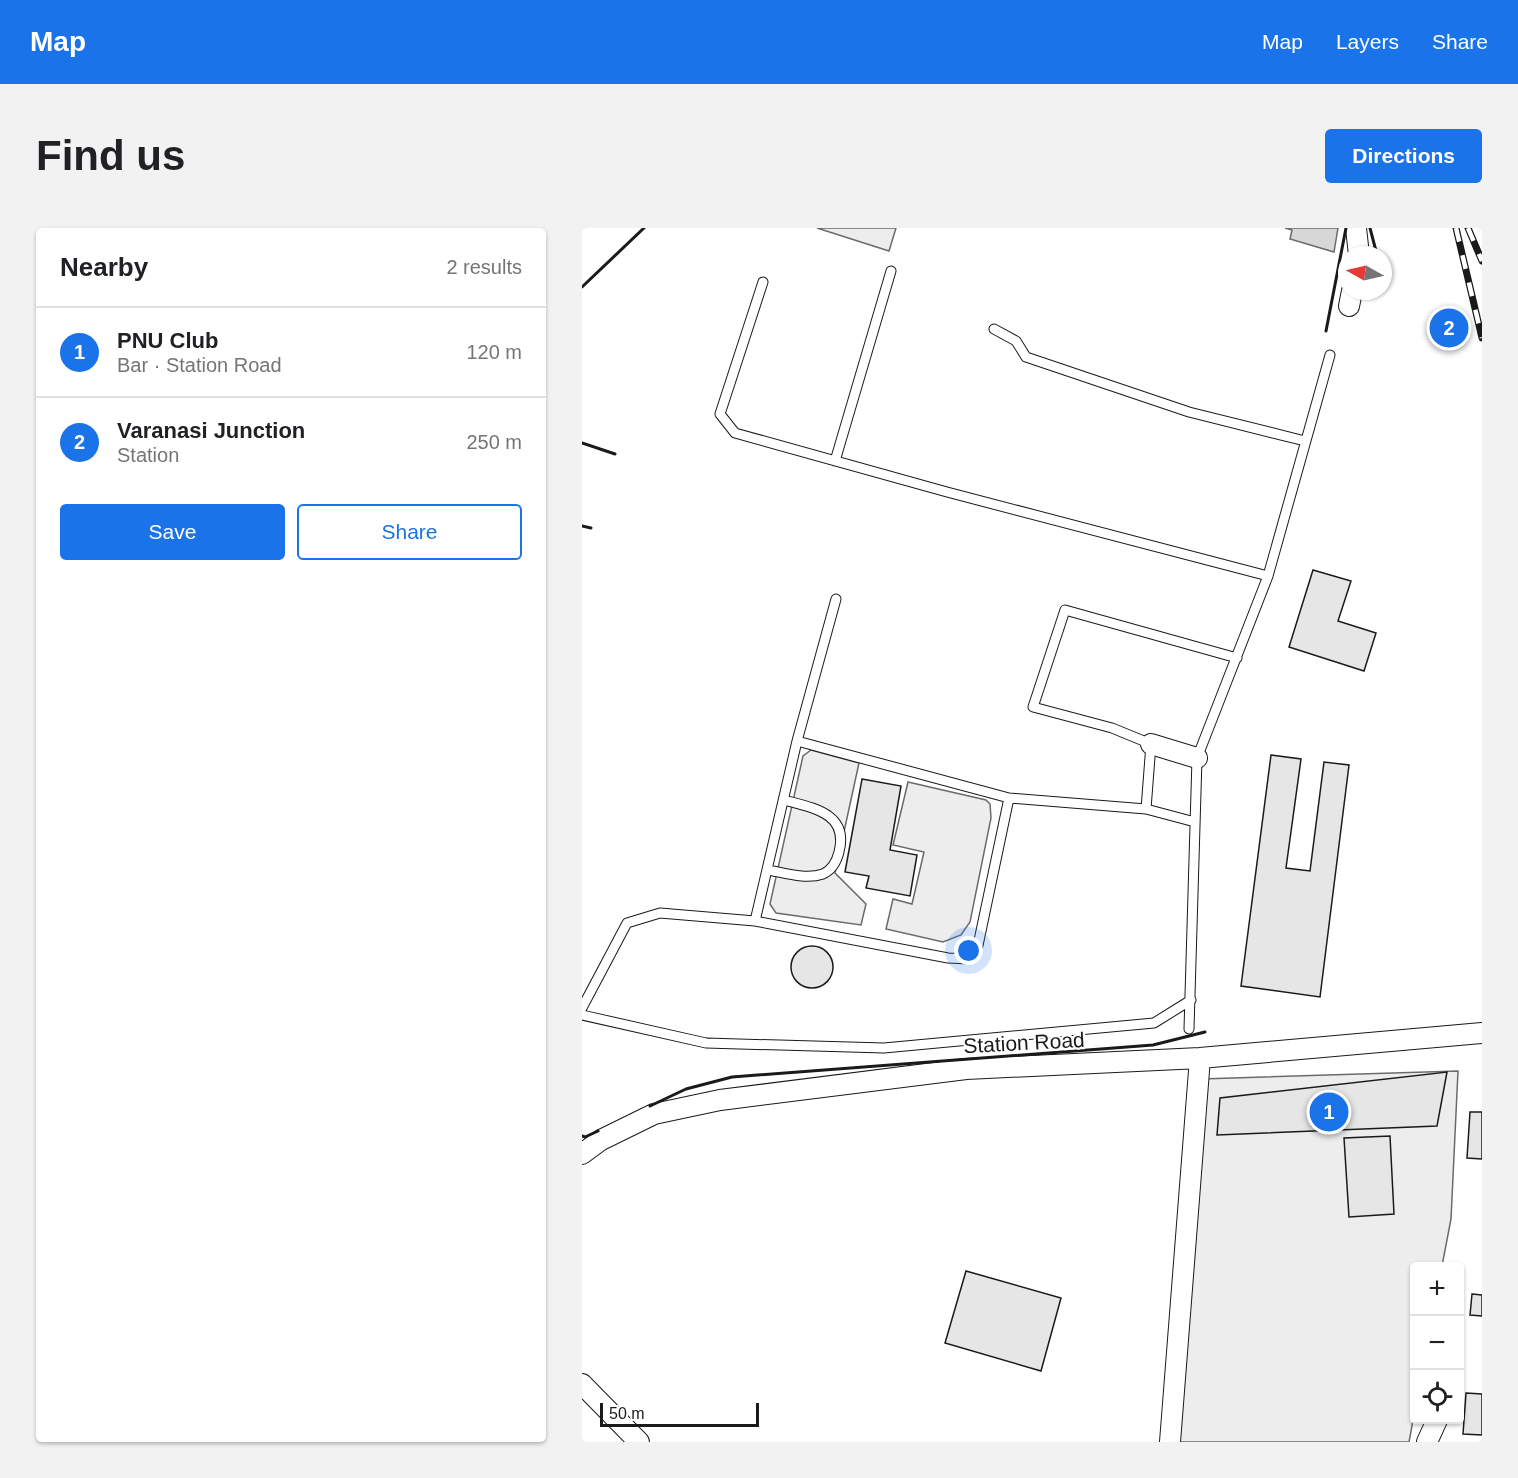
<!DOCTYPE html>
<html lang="en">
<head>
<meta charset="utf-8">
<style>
  body { margin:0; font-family:Helvetica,sans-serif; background:#f2f2f2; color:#202124 }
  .controls { position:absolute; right:18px; bottom:18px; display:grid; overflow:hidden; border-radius:6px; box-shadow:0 2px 4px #0004 }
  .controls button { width:54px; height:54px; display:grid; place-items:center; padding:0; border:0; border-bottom:2px solid #e0e0e0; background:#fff; color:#202124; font:30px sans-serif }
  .compass { position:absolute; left:756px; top:18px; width:54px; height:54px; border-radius:50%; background:#fff; box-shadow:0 2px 4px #0004; rotate:278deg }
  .scale { position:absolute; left:18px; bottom:15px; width:159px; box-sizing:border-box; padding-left:6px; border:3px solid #1a1a1a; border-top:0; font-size:16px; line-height:21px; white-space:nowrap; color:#1a1a1a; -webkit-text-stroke:4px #fff; paint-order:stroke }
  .you { position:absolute; left:387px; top:723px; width:21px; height:21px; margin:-15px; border:4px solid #fff; border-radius:50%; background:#1a73e8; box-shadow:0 0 0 9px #1a73e833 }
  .badge { display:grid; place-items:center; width:39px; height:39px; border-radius:50%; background:#1a73e8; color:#fff; font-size:20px; font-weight:700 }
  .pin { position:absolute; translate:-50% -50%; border:3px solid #fff; box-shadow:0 2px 6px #0006 }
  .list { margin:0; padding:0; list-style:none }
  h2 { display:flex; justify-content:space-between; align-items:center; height:78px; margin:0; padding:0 24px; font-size:26px }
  h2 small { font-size:20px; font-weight:400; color:#757577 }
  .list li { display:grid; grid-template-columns:39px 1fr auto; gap:18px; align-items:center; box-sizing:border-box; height:90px; padding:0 24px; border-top:2px solid #e0e0e0 }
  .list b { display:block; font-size:22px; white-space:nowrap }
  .list p { margin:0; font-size:20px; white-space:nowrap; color:#757577 }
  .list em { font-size:20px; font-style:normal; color:#757577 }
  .actions { display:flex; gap:12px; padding:18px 24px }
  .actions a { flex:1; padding:14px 0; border:2px solid #1a73e8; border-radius:6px; text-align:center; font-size:21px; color:#1a73e8 }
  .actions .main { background:#1a73e8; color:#fff }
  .icon { flex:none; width:33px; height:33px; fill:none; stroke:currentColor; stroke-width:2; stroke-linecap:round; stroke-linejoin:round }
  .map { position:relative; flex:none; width:900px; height:1214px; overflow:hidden; border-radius:6px }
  header { display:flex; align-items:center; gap:36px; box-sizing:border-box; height:84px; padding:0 30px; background:#1a73e8; color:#fff }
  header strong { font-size:28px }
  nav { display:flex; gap:33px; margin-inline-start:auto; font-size:21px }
  .intro { display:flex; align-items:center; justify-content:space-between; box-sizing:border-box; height:144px; padding:0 36px }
  h1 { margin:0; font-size:42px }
  .button { padding:15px 27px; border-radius:6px; background:#1a73e8; color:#fff; font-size:21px; font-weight:700 }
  main { display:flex; gap:36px; padding:0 36px }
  aside { flex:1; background:#fff; border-radius:6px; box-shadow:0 2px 4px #0004 }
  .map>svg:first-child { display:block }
</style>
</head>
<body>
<header>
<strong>Map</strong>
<nav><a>Map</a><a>Layers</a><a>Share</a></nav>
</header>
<div class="intro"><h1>Find us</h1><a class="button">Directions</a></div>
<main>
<aside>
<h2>Nearby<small>2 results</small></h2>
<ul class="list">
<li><span class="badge">1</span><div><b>PNU Club</b><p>Bar · Station Road</p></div><em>120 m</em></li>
<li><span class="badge">2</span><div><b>Varanasi Junction</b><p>Station</p></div><em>250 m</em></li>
</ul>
<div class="actions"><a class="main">Save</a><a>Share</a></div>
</aside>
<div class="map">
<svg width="900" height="1214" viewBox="0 0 900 1214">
  <rect width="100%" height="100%" fill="#fff"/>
  <path fill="#ededed" stroke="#6a6a6a" stroke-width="1.5" d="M235,0H314L307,23Z
    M229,522L277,535L253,645L284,676L279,697L194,685L188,676L221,528Z
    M326,554L404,572L408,576L409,590L388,694L379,707L361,714L304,701L311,671L330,676L342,624L311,617Z
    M876,843L869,991L860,1038H832V1187L827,1214H596L619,851Z"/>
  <path fill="#d7d7d7" stroke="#6a6a6a" stroke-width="1.5" d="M703,0H756L752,24L708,11L710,2Z"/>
  <path fill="#e6e6e6" stroke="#1a1a1a" stroke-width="1.5" d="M731,342L769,353L756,393L794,405L782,443L707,419Z
    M689,527L719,531L704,640L728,643L742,534L767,537L738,769L659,758Z
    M280,551L319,558L308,622L335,627L328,668L284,660L287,648L263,644Z
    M209 739a21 21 0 1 1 42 0a21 21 0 1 1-42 0Z
    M865,844L855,898L635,907L638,870Z
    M888,884H900V931L885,930Z
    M808,908L812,986L767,989L762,910Z
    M384,1043L479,1070L459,1143L363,1115Z
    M890,1066L900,1067V1088L888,1087Z
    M884,1165L900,1166V1207L881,1206Z"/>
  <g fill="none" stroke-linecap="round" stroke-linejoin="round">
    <g stroke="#1a1a1a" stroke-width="11">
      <path id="service" d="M181,54L138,186L153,205L365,264L686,348
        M412,101L434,113L444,129L607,184L723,213
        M253,233L309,43
        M215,513L427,570
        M564,581L569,516L530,500L451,479L483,382L655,430
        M186,642C203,645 224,652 241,646C250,642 255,632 257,624C267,585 231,580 202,572
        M173,693L215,513L254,371
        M0,780L45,695L78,685L173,693L366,730L387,731L395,722L427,570L564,581L613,594
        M0,787L124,815L302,820L572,795L609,772
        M607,801L615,530L686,348L748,127"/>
    </g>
    <g stroke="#1a1a1a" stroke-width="22">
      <path id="minor" d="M774,0L777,27
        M767,78L770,63
        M569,516L615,530
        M0,926L19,912L72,886L138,872L384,841L618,830L900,805
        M0,1156L57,1214
        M588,1214L618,830
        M845,1214L855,1192"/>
    </g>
    <use href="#service" stroke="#fff" stroke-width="9"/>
    <use href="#minor" stroke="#fff" stroke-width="20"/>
    <g stroke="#1a1a1a" stroke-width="7">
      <path id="rail" d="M874,0L900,110
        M886,0L900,33"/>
    </g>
    <use href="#rail" stroke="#fff" stroke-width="4.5" stroke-dasharray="14" stroke-linecap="butt"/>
    <path stroke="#1a1a1a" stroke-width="3" d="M788,0L794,23
      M0,59L62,0
      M744,103L764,0
      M0,215L33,226
      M0,298L9,300
      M68,878L104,861L150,849L571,817L623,804
      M0,908L3,909L16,903"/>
  </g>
  <g text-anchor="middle" stroke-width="4.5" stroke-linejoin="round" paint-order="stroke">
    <g font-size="21" fill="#1a1a1a" stroke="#fff">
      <text transform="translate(442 815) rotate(-3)" y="7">Station Road</text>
    </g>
  </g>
</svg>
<div class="controls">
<button>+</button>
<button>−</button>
<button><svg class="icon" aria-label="locate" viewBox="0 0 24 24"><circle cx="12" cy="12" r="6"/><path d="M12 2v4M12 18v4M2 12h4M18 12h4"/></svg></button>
</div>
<svg class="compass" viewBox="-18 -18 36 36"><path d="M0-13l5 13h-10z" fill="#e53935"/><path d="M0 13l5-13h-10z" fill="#757577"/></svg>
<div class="scale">50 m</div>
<div class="you"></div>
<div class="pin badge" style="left:747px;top:884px">1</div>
<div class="pin badge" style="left:867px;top:100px">2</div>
</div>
</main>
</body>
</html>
